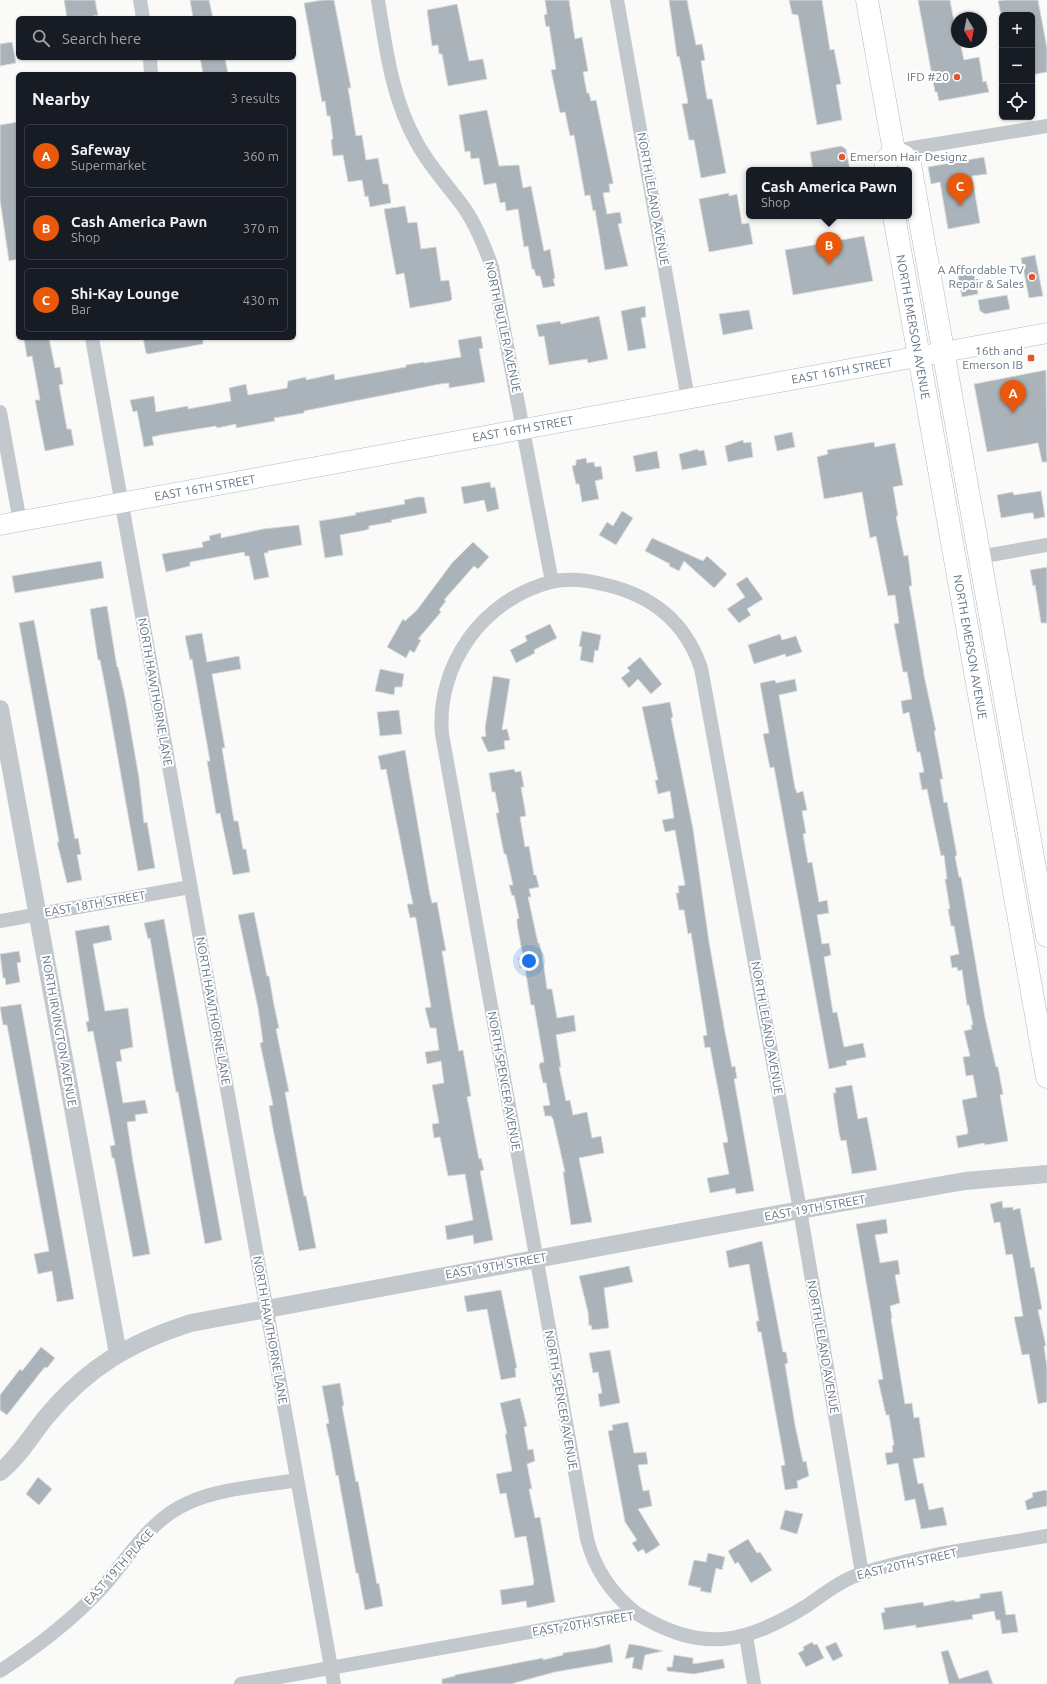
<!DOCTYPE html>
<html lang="en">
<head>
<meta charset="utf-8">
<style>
  body { margin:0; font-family:Ubuntu,sans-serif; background:#242831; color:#f1f3f6 }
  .controls { position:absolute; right:12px; top:12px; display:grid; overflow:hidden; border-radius:6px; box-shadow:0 1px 3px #0004 }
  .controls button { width:36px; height:36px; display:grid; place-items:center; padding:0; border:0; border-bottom:1px solid #363941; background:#171b24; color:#f1f3f6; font:20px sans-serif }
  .compass { position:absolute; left:951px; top:12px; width:36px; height:36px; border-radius:50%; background:#171b24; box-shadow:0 1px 3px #0004; rotate:170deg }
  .you { position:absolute; left:529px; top:961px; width:14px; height:14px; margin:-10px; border:3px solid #fff; border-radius:50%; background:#1a73e8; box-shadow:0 0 0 6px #1a73e833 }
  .badge { display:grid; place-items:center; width:26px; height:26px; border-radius:50%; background:#ea580c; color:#fff; font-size:13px; font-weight:700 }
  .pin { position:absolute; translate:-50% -33px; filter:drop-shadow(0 1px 2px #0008) }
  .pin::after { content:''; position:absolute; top:21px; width:14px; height:12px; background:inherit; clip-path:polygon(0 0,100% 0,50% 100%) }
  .popup { position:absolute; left:746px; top:167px; width:166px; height:52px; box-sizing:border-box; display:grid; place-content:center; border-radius:6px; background:#171b24; filter:drop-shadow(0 1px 3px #0005); font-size:13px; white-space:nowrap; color:#9ea1a6 }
  .popup b { font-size:15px; color:#f1f3f6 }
  .popup::after { content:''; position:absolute; left:50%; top:100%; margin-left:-8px; border:8px solid transparent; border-top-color:#171b24 }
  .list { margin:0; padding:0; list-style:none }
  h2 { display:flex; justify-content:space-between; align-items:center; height:52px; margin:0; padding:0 16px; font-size:17px }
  h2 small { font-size:13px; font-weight:400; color:#9ea1a6 }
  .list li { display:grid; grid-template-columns:26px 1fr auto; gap:12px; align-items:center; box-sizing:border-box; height:64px; margin:0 8px 8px; padding:0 8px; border:1px solid #363941; border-radius:6px }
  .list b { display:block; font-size:15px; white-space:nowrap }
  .list p { margin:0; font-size:13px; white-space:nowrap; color:#9ea1a6 }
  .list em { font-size:13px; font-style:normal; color:#9ea1a6 }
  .icon { flex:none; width:22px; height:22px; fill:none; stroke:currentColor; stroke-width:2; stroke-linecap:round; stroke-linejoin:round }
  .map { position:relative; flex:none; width:1047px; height:1684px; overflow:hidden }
  .search { position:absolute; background:#171b24; box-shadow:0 1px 3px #0004; left:16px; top:16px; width:280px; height:44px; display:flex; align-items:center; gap:10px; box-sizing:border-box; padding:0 14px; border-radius:6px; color:#9ea1a6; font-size:15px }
  .panel { position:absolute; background:#171b24; box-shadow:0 1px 3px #0004; left:16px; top:72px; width:280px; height:268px; border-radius:6px }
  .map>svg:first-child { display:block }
</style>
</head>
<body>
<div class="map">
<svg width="1047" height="1684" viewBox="0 0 1047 1684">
  <rect width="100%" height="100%" fill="#fafaf8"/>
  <path fill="#aab3b9" stroke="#dcdcda" d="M64,0H95L98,15L93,16V18H67Z
    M190,0H209L213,18H193Z
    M323,0H334L351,88H348L356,136L362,135L366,160L378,158L383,184H388L391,203L370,207L368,196L365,197L362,180L348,182L343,155L333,156L331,140L333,139L330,116H327L325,101L322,102L304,3Z
    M545,0H569L575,39L582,37L588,71L583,72L587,93H589L591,101L596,100L613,182V184H609L610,192L603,193L607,214L620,212L622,223L618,224L628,266L605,270L595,210L593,211L590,195L585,196L574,135L570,136L565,112L560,113L551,70L556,69L549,26L546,27L544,15L547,14Z
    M669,0H687L696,45L702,44L705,60L701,61L707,99H712L726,173L701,178L694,140H689L682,104L688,103L681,65L679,56L677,57Z
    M789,0H822L830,50L834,49L841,84L836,85L842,120L817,125L798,15L792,14Z
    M918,0H950L955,27H957V42H960L964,60L979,57L983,82L986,81L989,92L939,101L937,92H935Z
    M1004,0H1038L1047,48V72L1032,75V15H1001L998,1Z
    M457,4L469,61L483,59L487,79L448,86L442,54H439L438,45L432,46L427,10Z
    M12,42L16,63L0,66V44Z
    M200,58H225L228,74H203Z
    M487,110L499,166L519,165L523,188L531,186L544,251L550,249L555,278L553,279L555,286L543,288L540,276H536L534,269H532L528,246L524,247L518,209L506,211L505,202L500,203L496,183L484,185L479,158L471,159L470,151L465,152L459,115Z
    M18,122V259L9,261L0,200V125Z
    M841,146L846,149L850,170H813L810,152Z
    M984,157L987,174L972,176L980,223L948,229L940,182L931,184L928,167Z
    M729,193V196L737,194L742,224L749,223L753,244L709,252L699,199Z
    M405,206L408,223L417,222L421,249L436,247L441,281L449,280L452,299L450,301L410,308L404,273L396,275L384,209Z
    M864,236L873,281L793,295L785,250Z
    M1035,255L1043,296L1029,298L1021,258Z
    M974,273L978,294L962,297L958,276Z
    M1007,295L1010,309L985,314L980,311L978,300Z
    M645,306L646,317L641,318L646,348L628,351L621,311Z
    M749,310L753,329L723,335L719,314Z
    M599,316L608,359L588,363L587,359L549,365L544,336L539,337L536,325L560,321L561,324Z
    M481,336L483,348L479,349L485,382L449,388V383L440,384L304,411V413L274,418L275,421L247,426L236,428V424L217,428L216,426L160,435L152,437L154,445L144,447L137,411L133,412L130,400L154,396L156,412L188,406V409L231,401L229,388L246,384L248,395L287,388L288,381L306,377V380L334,374L335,380L406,367V365L424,362V363L461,357L458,340Z
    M30,338H49L55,368L60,367L63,384L59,385L67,429H71L74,445L45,451L35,400H40L32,356L27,357L24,339Z
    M143,338H203V344L148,354L146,353Z
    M1046,370L1047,462H1042L1038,443L987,452L974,384Z
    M792,432L795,447L777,451L774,436Z
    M743,440L744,443L751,442L753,457L728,462L725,446Z
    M874,442L875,447L895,443L903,485L893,487L898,516H896L904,556L908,555L912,586H909L915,620L924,675L936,731H934L943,779H940L944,803L947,802L957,856H955L959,877H961L985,1018L996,1067H998L1003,1094L1000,1095L1008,1141L985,1145L984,1143L958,1148L956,1136L967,1134L968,1132L962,1100L977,1097L973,1075L966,1076L963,1057L970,1056L964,1031L972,1029L971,1025H973L969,1005H967L962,970L958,971L957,967L952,968L950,956L959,954L954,926H951L948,909H950L945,879H947L944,855L941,856L927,789L922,790L919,773L924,772L920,752H917L909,712L903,714L901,701L912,699L907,672H903L894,624L899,623L895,595L888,596L876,536L870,538L862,492L824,499L817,457L828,454L827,450Z
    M698,449V451L704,450L707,465L682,470L679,454Z
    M657,451L660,468L636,472L633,456Z
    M586,458L587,463L594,462L595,467L601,466L603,479L595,481L599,499L582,502L579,484H576L572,466L576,465V460Z
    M490,482L491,488L495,487L499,509L487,512L484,500L464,504L461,487Z
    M1041,491L1045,517L1034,519L1033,513H1029L1001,518L997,495L1013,492L1014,495Z
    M418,497H424L427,513L391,520L392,522L369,526V529L366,530L340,535L343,555L325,558L319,521L356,515L355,513L405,504L404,500Z
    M622,511L633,518L616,545L599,535L607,522L613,526Z
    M299,525L302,545L268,551V553H264L269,577L254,580L249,556H245L244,552L190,562V566L166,572L162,554L203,547L202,542L210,540L209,536L221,533V538L263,529Z
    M652,538L703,561L707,556L727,574L714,588L684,561L679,571L669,566L670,564L645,551Z
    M473,542L489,557L478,569L474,566L444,600L446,601L439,610L441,612L418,639L421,640L414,653L410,650L406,658L387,647L403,619L405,621L417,610L452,563Z
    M101,561L104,578L15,593L12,576Z
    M1047,567V623H1041L1035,585L1033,586L1030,570Z
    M747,577L763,599L747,609L751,615L739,623L727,609L745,597L736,584Z
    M107,606L117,667H118L125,697L139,778L144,823L147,822L155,868L138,871L106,691L100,660H98L90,609Z
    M34,620L75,839L78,838L81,854L77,855L82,880L67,883L57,842H59L19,623Z
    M550,624L557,638L534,650L535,653L516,663L510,650L527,641L525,636Z
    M582,631L601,635L598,651L595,650L593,663L580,660L582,647L579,646Z
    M202,633L207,662L239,656L241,669L212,674L225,748H222L234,821H238L243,849H246L250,872L233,875L220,813L216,814L207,761H210L192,659L190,660L185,636Z
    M780,634L782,640L796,636L802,652L786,657L785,654L754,664L748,645Z
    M640,657L662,684L651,694L638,679L629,688L621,678L630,671L627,668Z
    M380,669L404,674L402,687H395L394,695L375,691Z
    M493,676L510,679L502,730L507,729L510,740L504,741L505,749L488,752L481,737L486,736L485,728Z
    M795,679L797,691L779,695L795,788L797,793L803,791L807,810L802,811L806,833L803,834L808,863L812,862L819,902L827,900L829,913L817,915L822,944L829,943L831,955L824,957L833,1013L837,1012L844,1047L863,1043L866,1057L846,1061L847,1065L829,1069L774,767L770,768L763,734L769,733L760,683L775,680L776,683Z
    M670,702L673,717L671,718L693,829L709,942L725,1032L732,1067L735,1066L737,1078L734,1079L754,1191L736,1194L735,1188L710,1193L707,1178L729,1174L723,1143L728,1142L710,1047L705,1048L703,1036L707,1035L691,933L688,934L684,910H679L676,893H679L678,886L685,885L675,830L665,832L662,820L674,818L670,791L658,794L655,780H658L642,707Z
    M399,710L402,734L380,736L377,712Z
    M405,750L430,895L432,903L437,902L442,930L446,951H442L454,1024L459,1051L463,1050L471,1096L467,1097L479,1159L481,1158L484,1170L480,1171L493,1240L474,1244L473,1235L447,1240L445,1226L473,1220L465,1174L448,1176L440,1137L434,1138L432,1124L439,1123L432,1085L444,1083L441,1061L427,1064L425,1052L439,1050L436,1028H430L425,1008L431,1007L416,919L415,917L410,918L407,904H413L410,890L386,769L381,770L378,756Z
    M514,769L515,772L521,771L524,787H521L526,816L520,817L525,847L529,846L534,875H536L539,887L529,889L531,897H528L538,943H539L542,953L547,989H552L557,1018L574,1015L576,1031L556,1035L561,1067H559L566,1101L570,1100L573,1115L587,1112L592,1138L601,1136L604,1153L579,1158L592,1222L571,1225L563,1172H565L553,1119L551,1116H545L543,1106L550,1105L546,1083H543L539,1065L540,1063L544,1062L534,1005H531L525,968H520L518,958L523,957L517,924V919L519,918L514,895L512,896L509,885H513L506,854H504L496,813H499L495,792H492L489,773Z
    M254,912L267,976H269L274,1005L279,1028L276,1029L289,1092H285L304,1196H306L316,1248L299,1251L274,1134L269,1106L273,1105L260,1043L263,1042L258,1008L238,915Z
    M164,919L222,1240L205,1244L178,1092H176L150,938L148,939L144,923Z
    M109,925L112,940L93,944L105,1011L128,1008L133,1047L120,1050L122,1061L116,1062L123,1103L145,1100L148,1113L135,1115L136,1121L127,1122L133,1162L150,1254L133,1257L114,1158H112L110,1146L115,1145L93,1031L88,1032L86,1022L89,1021L75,931Z
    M19,951L21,962L17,963L20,982L6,985L5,978H3L0,954Z
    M21,1004L74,1299L57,1302L52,1271L38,1274L34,1254L49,1251L7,1025H3L0,1007Z
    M852,1085L858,1119L867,1117L877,1170L852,1174L846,1140L841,1141L839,1133L833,1093H836L835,1088Z
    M1002,1201L1003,1208L1013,1207V1210L1020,1208L1031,1268L1034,1267L1042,1309L1038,1310L1046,1346H1044L1047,1367V1402L1038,1404L1029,1354L1022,1355L1014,1317L1023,1316L1013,1257L1012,1254L1006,1255L1000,1222L994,1223L990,1204Z
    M886,1219L888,1233L875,1235L880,1263L898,1260L900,1274L895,1275L900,1303L890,1306L892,1318L891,1319L905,1404L912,1403L914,1418L919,1417L925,1457L913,1459L918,1484L923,1483L929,1510L943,1507L947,1525L921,1529L915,1499L905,1501L898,1463L887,1465L885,1453L893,1452L892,1446L894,1445L889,1415H886L878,1380L883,1379L856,1224Z
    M762,1241L783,1352H786L788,1363L785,1364L795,1425L803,1462L806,1461L809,1476L797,1481L798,1488L785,1490L781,1466L785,1465L761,1332H758L756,1321H759L749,1264L729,1268L726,1251Z
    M629,1266L633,1282L604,1288L609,1328L592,1330L591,1325L589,1326L588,1312L579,1276Z
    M501,1290L517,1368H515L516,1377L501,1380L487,1309L467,1312L464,1296Z
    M41,1347L55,1358L47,1368L45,1367L40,1373L7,1415L0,1410V1395L20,1369L22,1371Z
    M610,1350L620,1403L600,1407L598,1394L602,1393L598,1372L593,1373L589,1353Z
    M340,1383L344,1406H342L350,1449L356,1482L358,1481L377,1584L379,1583L383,1606L365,1610L358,1573H356L338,1475L336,1476L330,1442L326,1424L329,1423L322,1386Z
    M520,1398L527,1426L524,1427L528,1450L533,1449L535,1461L527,1464L532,1489H529L535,1518L540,1517L555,1602L527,1608L526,1601L502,1605L500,1590L533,1585L534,1582L526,1536L515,1538L506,1493L500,1494L496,1474L512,1471L505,1434H507L500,1403Z
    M628,1422L634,1453L646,1452L648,1464L638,1465L643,1491L649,1490L652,1506L638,1509L660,1545L646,1554L643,1549L638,1552L632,1543L637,1540L625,1522L608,1431L613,1430L612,1425Z
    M38,1477L52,1489L39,1505L26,1494Z
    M1045,1490L1047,1491V1506L1027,1510L1025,1501L1033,1497L1032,1493Z
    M785,1510L803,1514L797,1534L780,1529Z
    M748,1539L757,1553L760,1552L772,1570L751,1583L738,1562L735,1564L728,1551Z
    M708,1553L725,1557L722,1570L716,1568L711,1593L700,1591L701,1588L688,1585L694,1560L706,1562Z
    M1002,1591L1006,1615L1015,1614L1018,1632L1002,1634L1000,1620H996L994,1611L972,1615L973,1619L916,1628V1625L884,1630L881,1613L885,1612L884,1608L923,1602L924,1606L955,1600V1602L980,1598V1594Z
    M812,1642L814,1645L817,1644L824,1658L806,1667L798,1653L804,1650L803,1647Z
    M836,1642L843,1656L833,1661L825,1647Z
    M610,1644L613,1662L555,1672L511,1684H442V1679L455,1676V1675L543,1658V1660L563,1655V1653L595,1648Z
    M629,1644L642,1646L663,1651L645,1655L642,1670L632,1668L634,1657L625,1659Z
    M948,1650L959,1679L988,1670L993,1684H949L941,1652Z
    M674,1655L693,1658V1664L723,1659L725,1668L694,1674L667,1671V1667H672Z"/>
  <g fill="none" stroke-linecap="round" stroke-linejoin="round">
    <g stroke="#b3babf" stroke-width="21">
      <path id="secondary" d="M0,525L1047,333"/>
    </g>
    <g stroke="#b5babe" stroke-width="23">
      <path id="primary" d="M867,0L894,151
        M894,151L904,156L910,164L1047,936
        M885,170L887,159L894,151
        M894,216L1047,1077"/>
    </g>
    <path stroke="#c3c8cc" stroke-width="14" d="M140,0L143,18
      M378,0C386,49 392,99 417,143C430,167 449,187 465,209C477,227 485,247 492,267L552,582
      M617,0L688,399
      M150,58L151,74
      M894,151L1047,126
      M92,338L334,1684
      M0,412L20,522
      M979,557L1047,545
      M0,921L190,887
      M636,1613C612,1594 595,1570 587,1539L442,734C436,664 484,599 551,582C568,578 586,580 602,584C650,594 685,621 701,668L800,1210L862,1573
      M746,1636L754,1684
      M0,1671C37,1647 71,1621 101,1589C128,1559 149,1520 188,1503C220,1488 263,1486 297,1480
      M241,1684L636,1613C701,1654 746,1644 808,1605C825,1593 843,1579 863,1573C922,1554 986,1547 1047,1536"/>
    <path stroke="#c3c8cc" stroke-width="18" d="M0,709L118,1354
      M0,1472C19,1457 32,1434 47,1416C88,1367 131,1342 191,1323L800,1210L965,1181L1047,1174"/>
    <use href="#secondary" stroke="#fff" stroke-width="20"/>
    <use href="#primary" stroke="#fff" stroke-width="22"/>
  </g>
  <g fill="#e4572e" stroke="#fff" stroke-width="1.5">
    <circle cx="957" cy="77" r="4"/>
    <circle cx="842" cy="157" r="4"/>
    <circle cx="1032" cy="277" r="4"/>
    <rect x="1027" y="354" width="8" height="8" rx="2"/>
  </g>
  <g text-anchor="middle" stroke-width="4" stroke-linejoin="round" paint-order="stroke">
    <g font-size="12" fill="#657683" stroke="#fff" text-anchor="end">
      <text x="949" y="81">IFD #20</text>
      <text x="850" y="161" text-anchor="start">Emerson Hair Designz</text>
      <text x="1024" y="274">A Affordable TV<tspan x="1024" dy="14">Repair &amp; Sales</tspan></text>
      <text x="1023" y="355">16th and<tspan x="1023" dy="14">Emerson IB</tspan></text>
    </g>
    <g font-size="12" fill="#657683" stroke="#fff">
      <text transform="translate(653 199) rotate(80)" y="4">NORTH LELAND AVENUE</text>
      <text transform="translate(503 327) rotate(78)" y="4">NORTH BUTLER AVENUE</text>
      <text transform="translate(913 327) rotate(80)" y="4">NORTH EMERSON AVENUE</text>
      <text transform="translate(842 371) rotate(-10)" y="4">EAST 16TH STREET</text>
      <text transform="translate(523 429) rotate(-10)" y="4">EAST 16TH STREET</text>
      <text transform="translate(205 488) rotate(-10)" y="4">EAST 16TH STREET</text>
      <text transform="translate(970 647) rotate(80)" y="4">NORTH EMERSON AVENUE</text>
      <text transform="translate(155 692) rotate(80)" y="4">NORTH HAWTHORNE LANE</text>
      <text transform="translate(95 904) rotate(-10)" y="4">EAST 18TH STREET</text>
      <text transform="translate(213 1011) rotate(80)" y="4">NORTH HAWTHORNE LANE</text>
      <text transform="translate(767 1028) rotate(80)" y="4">NORTH LELAND AVENUE</text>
      <text transform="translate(59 1031) rotate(80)" y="4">NORTH IRVINGTON AVENUE</text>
      <text transform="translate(504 1081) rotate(80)" y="4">NORTH SPENCER AVENUE</text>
      <text transform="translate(815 1208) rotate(-10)" y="4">EAST 19TH STREET</text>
      <text transform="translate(496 1266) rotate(-10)" y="4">EAST 19TH STREET</text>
      <text transform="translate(270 1330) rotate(80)" y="4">NORTH HAWTHORNE LANE</text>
      <text transform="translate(823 1347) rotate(80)" y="4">NORTH LELAND AVENUE</text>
      <text transform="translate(561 1400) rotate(80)" y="4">NORTH SPENCER AVENUE</text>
      <text transform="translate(907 1564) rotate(-13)" y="4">EAST 20TH STREET</text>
      <text transform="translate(119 1567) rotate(-48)" y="4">EAST 19TH PLACE</text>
      <text transform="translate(583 1624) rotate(-9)" y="4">EAST 20TH STREET</text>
    </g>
  </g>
</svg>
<div class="controls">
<button>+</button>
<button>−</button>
<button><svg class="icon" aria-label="locate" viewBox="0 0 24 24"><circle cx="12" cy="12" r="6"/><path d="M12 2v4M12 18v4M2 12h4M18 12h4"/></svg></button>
</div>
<svg class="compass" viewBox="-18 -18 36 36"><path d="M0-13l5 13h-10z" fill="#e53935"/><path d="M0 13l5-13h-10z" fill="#9ea1a6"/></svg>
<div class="you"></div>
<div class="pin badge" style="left:1013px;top:413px">A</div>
<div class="pin badge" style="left:829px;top:265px">B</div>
<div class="popup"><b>Cash America Pawn</b>Shop</div>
<div class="pin badge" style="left:960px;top:206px">C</div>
<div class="search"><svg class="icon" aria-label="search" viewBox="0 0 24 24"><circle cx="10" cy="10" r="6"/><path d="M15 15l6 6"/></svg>Search here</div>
<section class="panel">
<h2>Nearby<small>3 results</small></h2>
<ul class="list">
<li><span class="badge">A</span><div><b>Safeway</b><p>Supermarket</p></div><em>360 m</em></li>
<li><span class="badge">B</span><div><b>Cash America Pawn</b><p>Shop</p></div><em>370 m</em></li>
<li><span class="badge">C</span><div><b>Shi-Kay Lounge</b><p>Bar</p></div><em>430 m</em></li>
</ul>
</section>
</div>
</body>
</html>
